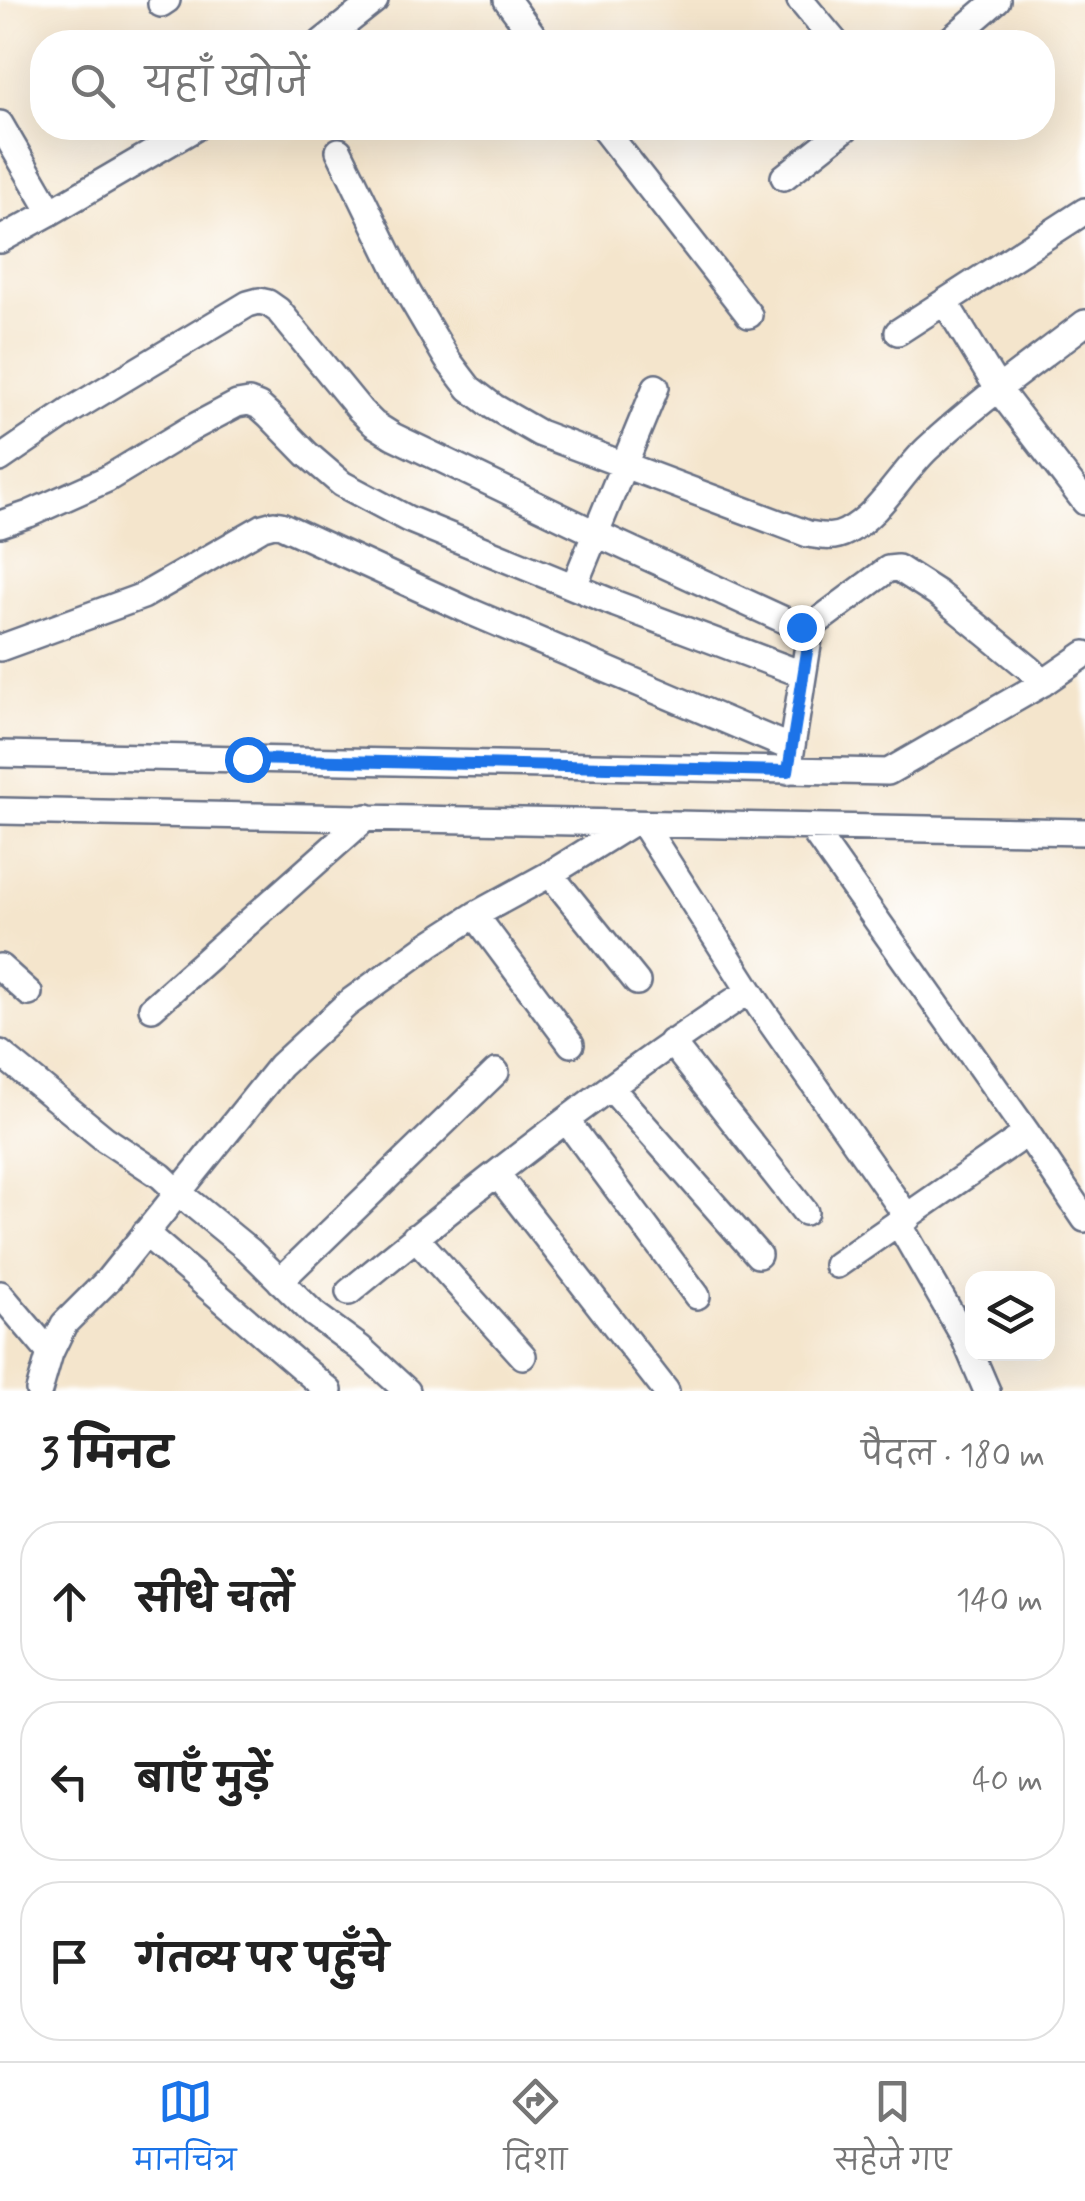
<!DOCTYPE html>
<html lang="hi">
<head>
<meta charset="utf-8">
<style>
  body { margin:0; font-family:Mynerve,"Playpen Sans Deva",sans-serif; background:#f6f6f6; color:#222 }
  .controls { position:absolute; right:30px; bottom:30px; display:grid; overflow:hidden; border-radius:20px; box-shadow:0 10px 40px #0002 }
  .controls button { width:90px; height:90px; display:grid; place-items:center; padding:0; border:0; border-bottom:2px solid #e0e0e0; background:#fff; color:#222; font:50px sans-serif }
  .stop { position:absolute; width:30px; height:30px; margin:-22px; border:8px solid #1a73e8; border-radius:50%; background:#fff }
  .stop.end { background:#1a73e8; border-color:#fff; box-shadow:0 2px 10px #0008 }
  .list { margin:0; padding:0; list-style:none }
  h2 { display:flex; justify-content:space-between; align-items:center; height:130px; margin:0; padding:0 40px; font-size:42px }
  h2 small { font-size:32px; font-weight:400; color:#767676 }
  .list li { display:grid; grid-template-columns:65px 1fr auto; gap:30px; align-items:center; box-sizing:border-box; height:160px; margin:0 20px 20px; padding:0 20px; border:2px solid #e0e0e0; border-radius:40px }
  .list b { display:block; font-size:38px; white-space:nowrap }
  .list em { font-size:32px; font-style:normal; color:#767676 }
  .icon { flex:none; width:55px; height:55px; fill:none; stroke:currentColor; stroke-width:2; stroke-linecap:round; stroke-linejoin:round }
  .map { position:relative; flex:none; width:1085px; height:1391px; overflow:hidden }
  .search { position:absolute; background:#fff; box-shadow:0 10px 40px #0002; left:30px; right:30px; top:30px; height:110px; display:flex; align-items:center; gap:25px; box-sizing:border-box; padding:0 35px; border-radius:40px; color:#767676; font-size:38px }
  .sheet { height:670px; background:#fff }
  nav { display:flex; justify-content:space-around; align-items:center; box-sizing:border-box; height:140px; border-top:2px solid #e0e0e0; background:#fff; font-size:28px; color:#767676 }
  nav a { display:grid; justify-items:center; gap:5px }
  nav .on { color:#1a73e8 }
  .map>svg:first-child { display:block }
</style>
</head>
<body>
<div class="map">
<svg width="1085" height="1391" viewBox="0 0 1085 1391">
  <rect width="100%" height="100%" fill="#fff"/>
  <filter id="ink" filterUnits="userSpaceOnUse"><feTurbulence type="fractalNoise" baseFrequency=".01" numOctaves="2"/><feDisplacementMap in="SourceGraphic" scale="20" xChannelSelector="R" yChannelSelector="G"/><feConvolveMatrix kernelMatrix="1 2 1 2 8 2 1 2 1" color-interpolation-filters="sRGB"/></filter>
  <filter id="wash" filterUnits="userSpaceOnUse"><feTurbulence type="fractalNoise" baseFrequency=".0048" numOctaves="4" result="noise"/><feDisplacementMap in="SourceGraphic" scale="40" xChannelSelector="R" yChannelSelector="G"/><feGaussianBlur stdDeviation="2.25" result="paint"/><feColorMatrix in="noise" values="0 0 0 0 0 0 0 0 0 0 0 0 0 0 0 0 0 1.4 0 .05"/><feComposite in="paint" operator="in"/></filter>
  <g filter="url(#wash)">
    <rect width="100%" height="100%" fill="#f4e5cc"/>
  </g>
  <g filter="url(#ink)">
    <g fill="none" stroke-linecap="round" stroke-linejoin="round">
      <g stroke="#676f84" stroke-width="30">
        <path id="street" d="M507,0L538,42
          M800,0L835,42
          M161,4L167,0
          M322,42L375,0
          M948,42L997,0
          M0,124L51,212
          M603,128L749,315
          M339,151L407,291L447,359L469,388L494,407L539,433L808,534C821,536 833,539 846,532C880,514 900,475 927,449C976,403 1032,364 1085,323
          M784,177L846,128
          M0,240L51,212L195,128
          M945,302L998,389L1085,502
          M898,332L1085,211
          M0,459L70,411L248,304L259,301L268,303L278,310L360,410L374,424L393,436L595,533L806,630L809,639L788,771
          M0,524L29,514L107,479L188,430L237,404L249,402L259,406L269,415L307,454L342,484L408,519L616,604L802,674
          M574,586L656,387
          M806,630L888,569L898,568L937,593L1030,669L1043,683
          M0,648L143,596L263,527L274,524L281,525L469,611L791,748
          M0,754L888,772L1043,683L1085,654
          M0,811L1085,832
          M643,824L760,1007L908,1218
          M811,827L1027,1133L1085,1219
          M550,874L637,982
          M475,915L571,1044
          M0,967L29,993
          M152,1008L367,817
          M671,1042L805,1212
          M0,1053L105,1139L161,1176L179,1193L250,1251L314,1314L360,1348L407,1391
          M611,1088L758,1255
          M566,1120L697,1296
          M497,1174L666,1391
          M899,1224L963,1335L987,1391
          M145,1233L329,1391
          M415,1237L523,1356
          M837,1265L1027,1133
          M280,1281L496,1072
          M349,1292C478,1186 610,1082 749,991
          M0,1294L50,1353
          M39,1391L50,1353L64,1324L108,1280L280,1066L347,1004L430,944L475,915L550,874L632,823"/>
      </g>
      <use href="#street" stroke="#fff" stroke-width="25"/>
    </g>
  </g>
  <g fill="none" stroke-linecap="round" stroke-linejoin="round" filter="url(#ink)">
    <path stroke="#1a73e8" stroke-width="12" d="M247,759L788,771L809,639L806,630L801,627"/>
  </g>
</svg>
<div class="controls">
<button><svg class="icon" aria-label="layers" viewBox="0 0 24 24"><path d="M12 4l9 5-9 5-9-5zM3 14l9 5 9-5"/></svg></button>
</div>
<div class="stop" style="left:247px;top:759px"></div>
<div class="stop end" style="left:801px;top:627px"></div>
<div class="search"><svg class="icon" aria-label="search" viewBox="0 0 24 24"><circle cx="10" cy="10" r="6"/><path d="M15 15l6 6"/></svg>यहाँ खोजें</div>
</div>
<section class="sheet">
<h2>3 मिनट<small>पैदल · 180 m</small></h2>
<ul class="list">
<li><svg class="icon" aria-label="ahead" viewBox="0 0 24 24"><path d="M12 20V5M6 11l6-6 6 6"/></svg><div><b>सीधे चलें</b></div><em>140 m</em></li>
<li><svg class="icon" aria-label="left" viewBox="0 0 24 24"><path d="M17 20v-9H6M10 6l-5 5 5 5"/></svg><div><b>बाएँ मुड़ें</b></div><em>40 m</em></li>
<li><svg class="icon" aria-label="arrive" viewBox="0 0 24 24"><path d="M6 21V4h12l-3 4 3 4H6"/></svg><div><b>गंतव्य पर पहुँचे</b></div></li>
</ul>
</section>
<nav>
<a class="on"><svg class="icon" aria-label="map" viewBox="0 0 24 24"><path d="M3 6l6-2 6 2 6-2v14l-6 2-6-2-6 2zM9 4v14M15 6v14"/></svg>मानचित्र</a>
<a><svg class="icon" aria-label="directions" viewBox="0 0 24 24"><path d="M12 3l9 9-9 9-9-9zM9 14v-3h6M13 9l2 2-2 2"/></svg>दिशा</a>
<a><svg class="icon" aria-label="saved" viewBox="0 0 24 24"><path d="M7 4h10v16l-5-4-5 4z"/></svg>सहेजे गए</a>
</nav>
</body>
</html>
